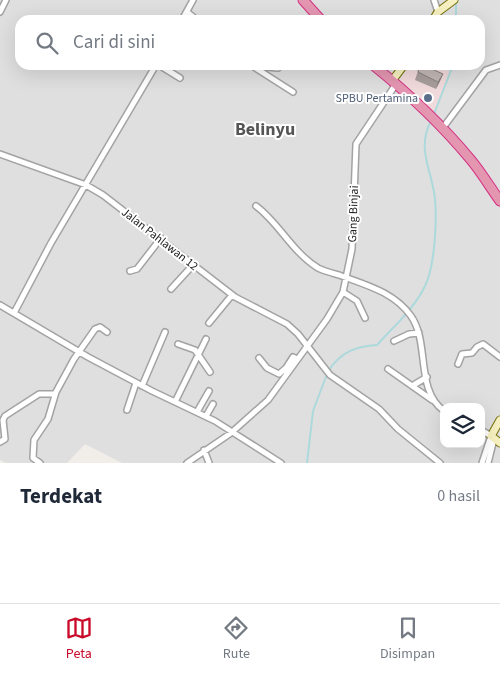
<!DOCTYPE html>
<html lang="id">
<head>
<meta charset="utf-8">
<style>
  body { margin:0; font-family:"Source Sans 3",sans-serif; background:#f6f6f7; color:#1f2937 }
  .controls { position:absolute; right:15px; bottom:15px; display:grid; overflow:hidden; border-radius:10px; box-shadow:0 5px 20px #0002 }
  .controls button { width:45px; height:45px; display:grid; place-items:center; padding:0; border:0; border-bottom:1px solid #e0e1e3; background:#fff; color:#1f2937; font:25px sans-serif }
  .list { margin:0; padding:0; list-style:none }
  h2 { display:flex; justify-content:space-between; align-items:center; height:65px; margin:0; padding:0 20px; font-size:21px }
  h2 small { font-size:16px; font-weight:400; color:#747a83 }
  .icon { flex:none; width:28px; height:28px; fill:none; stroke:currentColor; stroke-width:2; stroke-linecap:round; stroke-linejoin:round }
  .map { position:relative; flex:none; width:500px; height:463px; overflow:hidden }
  .search { position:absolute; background:#fff; box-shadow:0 5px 20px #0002; left:15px; right:15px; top:15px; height:55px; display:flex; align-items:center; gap:12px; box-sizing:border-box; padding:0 18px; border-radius:15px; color:#747a83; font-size:19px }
  .sheet { height:140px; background:#fff }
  nav { display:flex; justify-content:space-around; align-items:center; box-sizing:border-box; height:70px; border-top:1px solid #e0e1e3; background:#fff; font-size:14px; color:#747a83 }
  nav a { display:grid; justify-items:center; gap:2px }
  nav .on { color:#c90a29 }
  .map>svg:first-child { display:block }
</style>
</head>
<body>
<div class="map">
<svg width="500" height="463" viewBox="0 0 500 463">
  <rect width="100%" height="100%" fill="#f1ede9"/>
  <path fill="#e0dfdf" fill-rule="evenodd" d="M0,0H500V463H122L85,444L67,463H6L0,460ZM20,20H480V65H20ZM444,407H481V444H444Z"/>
  <path fill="#f1dadc" d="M409,65H439L450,72L434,114L399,82Z"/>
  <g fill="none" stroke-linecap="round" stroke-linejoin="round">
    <path stroke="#acd9dc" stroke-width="2" d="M456,20V2
      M434,114L453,65
      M329,370C341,352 356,346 377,345C394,326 414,309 425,286C435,266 437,220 435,199C432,170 416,149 431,121
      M307,463L313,411L327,374"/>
    <g stroke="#a3a3a3" stroke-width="8">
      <path id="street" d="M434,0L438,12
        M0,12L6,0
        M187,12L197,20
        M182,20L193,0
        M159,65L180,78
        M240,65L278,68
        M254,67L293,92
        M442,129L486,70L500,65
        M0,154L86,185L103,195L235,297L287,324L298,334L330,375L379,409L398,429L440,463
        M256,206C279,223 292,252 318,268C324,271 332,273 339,275C366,285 394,292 411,316C430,343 415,390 444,411
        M130,271L137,269L161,238
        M171,289L193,265
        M343,292L357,301L365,318
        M0,305L88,357L152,391L215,421L281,463
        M14,313L51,243L156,65
        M209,323L232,295
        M394,341L409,334L419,333
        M178,344L195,350L210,372
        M259,358L267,368L279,374L286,368L293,357L297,359
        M458,364L462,354L472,353L477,347L483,344L500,357
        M388,369L432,400
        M142,386L165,332
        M412,386L427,377
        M175,402L206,339
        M127,410L136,383
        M197,412L209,391
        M206,416L213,404
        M481,430L491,436L482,463
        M0,442L5,439L3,420L5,416L39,394H55
        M204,450L209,463
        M40,463L33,458L34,440L48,419L56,392L74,359L95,329L100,327L107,332
        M187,463L231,433L268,400L327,319L343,292L352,249L356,144L396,84
        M488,463L494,439"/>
    </g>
    <g stroke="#76710b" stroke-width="9">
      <path id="secondary" d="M433,20L438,12L454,0
        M392,81L404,65
        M500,420L491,436L500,443"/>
    </g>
    <g stroke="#d33283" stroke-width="11">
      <path id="highway" d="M303,0L321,20
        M373,65C408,93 442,125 471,160C481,172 490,187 500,201"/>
    </g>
    <use href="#street" stroke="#fff" stroke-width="5"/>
    <use href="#secondary" stroke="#f7f1c1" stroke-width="7"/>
    <use href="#highway" stroke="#e496b1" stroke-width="9"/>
  </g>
  <path fill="#a79e9c" d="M420,65L443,74L440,81L436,89L415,80Z"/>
  <path fill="#88817f" d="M443,74L440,81L436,89L438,82Z"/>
  <path fill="#c2b8b5" stroke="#88817f" d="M420,65H423L443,74L438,82L418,72Z"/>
  <circle fill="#5c6f8a" stroke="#fff" stroke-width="2" cx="428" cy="98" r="5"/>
  <g text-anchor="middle" stroke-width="4" stroke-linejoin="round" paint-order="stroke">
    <g font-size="12" fill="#4e5e75" stroke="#fff" text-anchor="end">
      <text x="418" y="102">SPBU Pertamina</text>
    </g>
    <g font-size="12" fill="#222" stroke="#fff">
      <text transform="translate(353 214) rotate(-88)" y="4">Gang Binjai</text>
      <text transform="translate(160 239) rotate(38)" y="4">Jalan Pahlawan 12</text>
    </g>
    <g font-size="18" font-weight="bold" fill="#555" stroke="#fff">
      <text x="265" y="135">Belinyu</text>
    </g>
  </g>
</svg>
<div class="controls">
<button><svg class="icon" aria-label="layers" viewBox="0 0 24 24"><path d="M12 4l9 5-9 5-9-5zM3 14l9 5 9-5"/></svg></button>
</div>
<div class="search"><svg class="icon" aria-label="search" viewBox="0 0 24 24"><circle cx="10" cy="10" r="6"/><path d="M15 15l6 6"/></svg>Cari di sini</div>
</div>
<section class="sheet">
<h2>Terdekat<small>0 hasil</small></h2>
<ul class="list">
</ul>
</section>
<nav>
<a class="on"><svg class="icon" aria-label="map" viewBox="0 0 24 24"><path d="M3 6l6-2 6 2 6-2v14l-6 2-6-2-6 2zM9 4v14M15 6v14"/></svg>Peta</a>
<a><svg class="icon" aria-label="directions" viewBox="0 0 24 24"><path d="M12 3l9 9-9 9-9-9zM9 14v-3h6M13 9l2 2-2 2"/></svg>Rute</a>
<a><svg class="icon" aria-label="saved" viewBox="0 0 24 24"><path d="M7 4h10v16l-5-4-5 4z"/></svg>Disimpan</a>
</nav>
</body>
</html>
